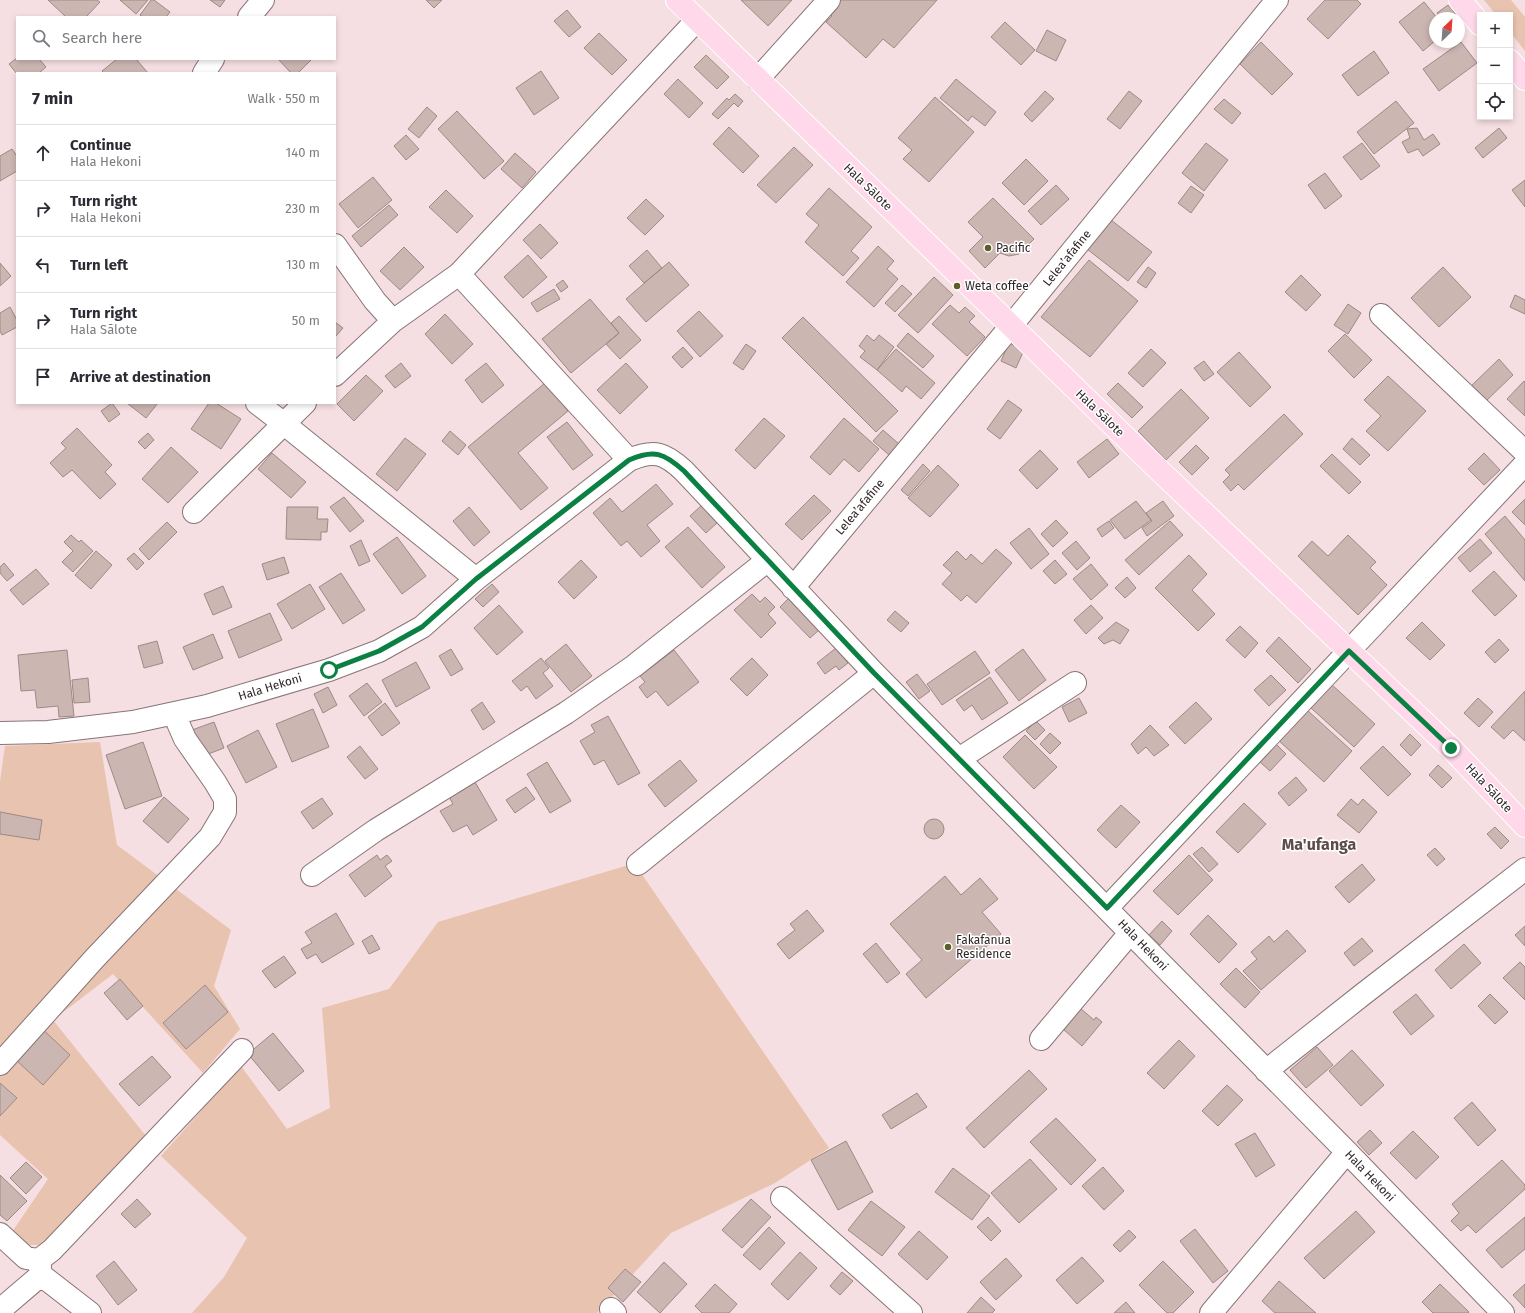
<!DOCTYPE html>
<html lang="en">
<head>
<meta charset="utf-8">
<style>
  body { margin:0; font-family:"Fira Sans",sans-serif; background:#f7f7f7; color:#2b2b33 }
  .controls { position:absolute; right:12px; top:12px; display:grid; overflow:hidden; border-radius:0px; box-shadow:0 2px 6px #0003 }
  .controls button { width:36px; height:36px; display:grid; place-items:center; padding:0; border:0; border-bottom:1px solid #e1e1e2; background:#fff; color:#2b2b33; font:20px sans-serif }
  .compass { position:absolute; left:1429px; top:12px; width:36px; height:36px; border-radius:50%; background:#fff; box-shadow:0 2px 6px #0003; rotate:25deg }
  .stop { position:absolute; width:12px; height:12px; margin:-9px; border:3px solid #0b8043; border-radius:50%; background:#fff }
  .stop.end { background:#0b8043; border-color:#fff; box-shadow:0 1px 4px #0008 }
  .list { margin:0; padding:0; list-style:none }
  h2 { display:flex; justify-content:space-between; align-items:center; height:52px; margin:0; padding:0 16px; font-size:17px }
  h2 small { font-size:13px; font-weight:400; color:#7c7c81 }
  .list li { display:grid; grid-template-columns:26px 1fr auto; gap:12px; align-items:center; box-sizing:border-box; height:56px; padding:0 16px; border-top:1px solid #e1e1e2 }
  .list b { display:block; font-size:15px; white-space:nowrap }
  .list p { margin:0; font-size:13px; white-space:nowrap; color:#7c7c81 }
  .list em { font-size:13px; font-style:normal; color:#7c7c81 }
  .icon { flex:none; width:22px; height:22px; fill:none; stroke:currentColor; stroke-width:2; stroke-linecap:round; stroke-linejoin:round }
  .map { position:relative; flex:none; width:1525px; height:1313px; overflow:hidden }
  .search { position:absolute; background:#fff; box-shadow:0 2px 6px #0003; left:16px; top:16px; width:320px; height:44px; display:flex; align-items:center; gap:10px; box-sizing:border-box; padding:0 14px; border-radius:0px; color:#7c7c81; font-size:15px }
  .panel { position:absolute; background:#fff; box-shadow:0 2px 6px #0003; left:16px; top:72px; width:320px; height:332px; border-radius:0px }
  .map>svg:first-child { display:block }
</style>
</head>
<body>
<div class="map">
<svg width="1525" height="1313" viewBox="0 0 1525 1313">
  <rect width="100%" height="100%" fill="#f6dfe2"/>
  <path fill="#e8c3af" d="M1484,0H1511L1525,17V51L1510,32V15H1496Z
    M100,742L117,845L231,930L214,986L240,1029L203,1073L113,974L53,1020L146,1136L42,1245H29L12,1232L48,1179L0,1135V781L5,746Z
    M632,864L639,870L829,1148L775,1183L671,1233L597,1313H192L224,1277L247,1238L161,1156L241,1066L287,1129L330,1108L322,1008L389,989L438,922Z"/>
  <path fill="#cbb6b2" stroke="#9d8985" d="M48,0H97L100,2L86,17H66Z
    M120,0H148L136,14Z
    M151,0H154L170,12L166,17H143L140,15Z
    M210,0H225L220,7Z
    M426,0H442L434,8Z
    M741,0H792L768,26Z
    M838,0H937L894,48L883,39L866,58L826,22L832,16L827,12Z
    M1325,0H1357L1361,4L1328,39L1307,19Z
    M1424,2L1437,18H1435V41L1423,51L1399,22Z
    M1448,5L1459,18H1441L1437,13Z
    M567,10L581,27L569,37L554,21Z
    M1005,22L1035,50L1021,65L991,37Z
    M1047,30L1066,40L1056,61L1036,51Z
    M599,33L627,60L612,75L584,48Z
    M1261,42L1293,74L1272,95L1240,64Z
    M1461,42L1477,63L1439,91L1423,69Z
    M1374,51L1389,73L1358,96L1342,75Z
    M706,55L729,77L717,89L694,67Z
    M17,58L39,59L46,67L39,73L17,74L9,64Z
    M117,59H136L148,73H104L102,71Z
    M278,59H312L298,73H291Z
    M541,71L559,98L534,115L516,88Z
    M678,79L703,103L689,118L664,94Z
    M956,79L996,112L985,126L972,116L968,121L940,98Z
    M1045,91L1054,99L1032,122L1024,114Z
    M1129,91L1142,101L1120,129L1107,119Z
    M735,94L743,101L738,107L734,103L718,119L712,114L727,98L729,100Z
    M935,97L974,132L929,182L903,159L912,150L898,138Z
    M1224,99L1241,113L1232,124L1214,109Z
    M1396,101L1414,123L1374,154L1357,132Z
    M427,107L437,116L419,138L408,129Z
    M457,111L504,161L484,179L438,129Z
    M729,127L759,156L743,173L713,144Z
    M1417,128L1424,140L1433,134L1440,144L1423,156L1418,149L1408,153L1402,142L1410,138L1407,129Z
    M1499,128L1507,138L1483,158L1475,148Z
    M406,135L419,149L406,160L394,146Z
    M1206,143L1228,160L1204,191L1182,173Z
    M1362,143L1380,166L1361,180L1343,157Z
    M794,147L813,165L776,203L757,185Z
    M12,149L17,156V171L0,181V156Z
    M515,153L536,172L522,188L501,169Z
    M1026,159L1048,181L1024,205L1002,183Z
    M1325,173L1342,196L1325,209L1308,185Z
    M373,177L392,200L358,228L339,204Z
    M1525,180V207L1512,190Z
    M1056,185L1069,199L1041,225L1028,211Z
    M1191,186L1204,195L1191,213L1178,203Z
    M829,188L872,227L851,251L859,258L843,276L805,242L819,225L806,214Z
    M446,190L473,216L457,233L429,207Z
    M993,198L1034,239L1019,254L1009,256L1000,253L985,268L969,251L983,237L968,222Z
    M646,199L664,216L645,235L627,218Z
    M389,205L398,215L361,247L352,236Z
    M1111,220L1152,252L1128,281L1087,249Z
    M540,224L558,243L541,259L523,240Z
    M878,246L894,261L887,269L898,279L874,307L846,282Z
    M404,247L424,267L400,290L380,271Z
    M647,250L662,268L644,283L629,266Z
    M528,255L547,277L523,298L504,277Z
    M1089,260L1138,301L1090,357L1041,317Z
    M669,262L689,285L646,322L626,299Z
    M0,263L11,276L0,286Z
    M1148,267L1156,273L1146,288L1137,282Z
    M1443,267L1471,297L1439,327L1411,298Z
    M1301,275L1321,295L1306,311L1285,292Z
    M934,277L953,295L918,333L898,315Z
    M563,280L568,287L561,292L556,285Z
    M902,285L912,294L895,312L885,303Z
    M554,289L560,299L537,312L531,303Z
    M1515,295L1525,300V314L1510,307Z
    M590,299L619,333L571,373L542,339Z
    M1348,304L1361,313L1348,334L1334,325Z
    M950,305L959,313L965,307L975,316L969,322L985,337L967,356L932,324Z
    M10,307L17,320V327L2,335L0,331V313Z
    M699,311L723,336L700,357L677,331Z
    M445,314L473,344L452,364L425,334Z
    M619,316L641,340L620,359L606,344L619,333L611,323Z
    M803,317L898,411L876,432L782,338Z
    M335,322L343,328L335,337Z
    M908,333L934,356L923,368L897,346Z
    M1345,334L1372,360L1354,378L1328,351Z
    M867,335L874,341L879,335L894,347L877,370L860,357L865,351L859,346Z
    M1009,343L1024,350L1016,368L1001,361Z
    M746,344L756,351L743,370L733,363Z
    M683,347L693,358L682,368L672,357Z
    M896,349L935,383L921,399L906,386L902,392L877,370Z
    M1151,349L1166,363L1143,387L1128,373Z
    M1239,352L1271,387L1250,407L1217,372Z
    M1499,359L1513,375L1486,401L1471,386Z
    M1204,361L1214,374L1204,381L1194,368Z
    M401,363L411,376L395,388L385,376Z
    M486,363L504,385L482,403L465,380Z
    M626,363L648,387L620,414L597,390Z
    M366,375L383,391L354,421L337,404Z
    M1388,376L1426,411L1388,451L1366,431L1381,416L1364,400Z
    M1524,381L1525,382V416L1507,399Z
    M545,383L568,411L518,453L548,488L521,510L468,447Z
    M1118,383L1143,407L1132,418L1107,394Z
    M1181,389L1209,418L1166,460L1138,431Z
    M1008,400L1022,410L1000,439L987,429Z
    M112,403L120,414L109,422L101,411Z
    M127,403H158L146,418Z
    M209,403H216L241,419L221,449L191,429Z
    M1284,414L1303,434L1244,490L1238,484L1231,491L1223,482L1230,475L1225,470Z
    M764,418L785,436L755,469L735,450Z
    M844,418L879,449L859,472L844,459L830,475L810,457Z
    M567,422L593,455L573,470L547,437Z
    M77,428L112,465L105,472L116,484L100,499L72,470L63,477L50,463L66,448L61,443Z
    M883,430L899,444L889,455L873,441Z
    M450,431L466,445L458,455L442,441Z
    M148,433L154,440L145,449L138,442Z
    M405,438L426,454L397,491L376,474Z
    M1352,438L1370,455L1360,465L1343,449Z
    M1107,439L1119,454L1089,478L1077,462Z
    M1196,445L1209,458L1192,475L1179,462Z
    M171,447L198,472L168,503L142,479Z
    M1040,450L1058,469L1037,489L1019,470Z
    M272,453L306,482L291,498L258,469Z
    M1484,453L1500,470L1484,485L1468,469Z
    M1332,454L1361,482L1349,494L1320,466Z
    M923,464L930,471L908,496L901,490Z
    M938,465L959,485L930,517L908,498Z
    M656,484L673,504L647,525L660,541L641,557L627,541L621,546L593,513L610,498L622,512Z
    M814,495L831,511L802,540L785,524Z
    M344,497L364,521L350,532L330,507Z
    M1525,499V525L1512,512Z
    M1136,501L1151,520L1125,539L1110,520Z
    M1163,501L1174,516L1147,536L1142,528L1152,521L1146,513Z
    M702,505L718,522L706,533L690,516Z
    M287,507H318L317,519H328L327,532H321V540L286,539Z
    M469,507L490,532L474,546L453,521Z
    M1505,516L1525,540V581L1485,534Z
    M1056,520L1068,533L1053,547L1041,534Z
    M1109,521L1114,528L1102,537L1097,529Z
    M1170,521L1183,535L1139,575L1125,560Z
    M167,522L177,532L149,560L139,549Z
    M688,527L725,567L702,588L665,547Z
    M1029,528L1049,554L1031,569L1010,543Z
    M71,535L79,542L81,540L93,551L73,572L62,562L73,551L64,542Z
    M1348,535L1376,562L1370,568L1387,585L1358,615L1298,556L1312,541L1328,556Z
    M397,537L426,576L402,594L373,554Z
    M1480,539L1492,553L1470,572L1458,558Z
    M361,540L370,561L359,566L350,546Z
    M1076,541L1090,558L1077,570L1062,553Z
    M996,549L1012,563L976,603L967,595L961,601L942,584L952,573L943,565L957,551L966,560L971,554L982,564Z
    M96,551L112,565L91,589L75,575Z
    M134,553L144,563L137,570L127,559Z
    M1189,555L1207,574L1192,590L1215,614L1198,631L1155,588Z
    M284,557L289,573L267,580L262,564Z
    M581,560L597,577L574,599L558,582Z
    M1055,560L1067,574L1055,584L1043,571Z
    M4,563L14,575L7,581L0,573V567Z
    M1091,564L1108,585L1091,600L1073,579Z
    M36,569L49,584L23,605L10,590Z
    M1494,571L1517,596L1495,616L1472,591Z
    M341,573L365,610L343,624L319,587Z
    M1127,577L1136,588L1125,598L1115,588Z
    M310,584L325,609L292,629L277,604Z
    M492,584L499,592L483,607L475,599Z
    M223,586L232,607L213,615L204,594Z
    M752,594L760,602L765,597L775,607L768,614L776,623L761,638L734,610Z
    M789,598L819,630L810,638L780,607Z
    M499,605L523,632L497,655L474,628Z
    M1091,605L1103,618L1086,634L1074,620Z
    M895,611L909,623L901,632L887,620Z
    M270,613L282,640L239,658L228,631Z
    M1116,622L1129,630L1120,644L1113,640L1104,644L1098,638Z
    M1422,622L1445,645L1430,660L1406,638Z
    M1240,626L1258,643L1245,658L1226,640Z
    M213,634L223,658L193,670L183,647Z
    M1279,637L1311,669L1298,683L1266,651Z
    M1499,639L1509,650L1495,663L1485,652Z
    M157,641L163,663L144,668L138,646Z
    M566,644L592,676L571,692L545,661Z
    M836,648L848,663L839,670L836,666L825,674L817,663Z
    M451,649L463,669L451,676L439,656Z
    M1023,649L1046,680L1019,701L995,670Z
    M67,650L74,716L59,717L58,706L37,708L35,690L21,691L18,655Z
    M674,650L699,682L668,706L656,691L647,698L639,687L645,682L640,676Z
    M975,651L990,673L942,705L927,684Z
    M541,658L549,668L543,673L553,686L536,699L527,686L521,691L512,681Z
    M752,658L768,675L747,696L730,679Z
    M416,662L430,688L396,707L382,680Z
    M917,674L930,691L919,699L906,682Z
    M1271,675L1286,690L1269,706L1254,690Z
    M990,677L1008,703L982,720L972,705L964,711L956,700Z
    M88,678L90,702L74,703L72,680Z
    M367,683L382,702L364,716L349,696Z
    M1331,684L1375,724L1354,747L1310,707Z
    M328,687L337,705L323,713L314,694Z
    M1525,691V741L1513,730L1504,739L1491,727Z
    M1079,698L1087,713L1069,722L1062,707Z
    M1478,698L1493,712L1479,727L1464,713Z
    M482,702L495,722L483,730L471,710Z
    M1196,702L1212,719L1185,744L1169,727Z
    M385,703L400,723L382,736L368,717Z
    M313,709L329,747L292,762L276,724Z
    M1307,710L1352,751L1324,782L1278,740Z
    M608,716L640,773L618,785L604,760L594,765L580,741L595,732L591,725Z
    M1036,721L1045,730L1035,740L1026,731Z
    M214,722L224,748L203,756L192,730Z
    M1150,725L1169,745L1154,756L1146,747L1138,754L1131,744Z
    M258,730L277,767L246,783L227,746Z
    M1050,733L1061,743L1050,754L1040,744Z
    M1410,734L1421,745L1411,756L1400,745Z
    M1025,735L1057,767L1034,789L1003,757Z
    M143,742L162,796L125,809L106,755Z
    M1276,744L1286,754L1270,771L1260,762Z
    M360,746L378,769L365,779L347,757Z
    M1383,746L1411,774L1388,796L1360,768Z
    M680,760L697,781L665,807L648,785Z
    M547,762L571,801L550,813L527,774Z
    M1438,765L1452,778L1442,788L1429,775Z
    M1296,777L1307,790L1289,806L1278,793Z
    M475,782L497,820L473,835L467,825L453,832L440,811L453,804L449,797Z
    M526,787L535,799L515,813L506,800Z
    M164,797L189,819L168,843L143,821Z
    M322,798L333,814L313,829L301,812Z
    M1351,799L1358,805L1363,799L1377,812L1359,833L1337,815Z
    M1244,803L1266,824L1238,853L1216,832Z
    M1121,805L1140,822L1116,848L1097,830Z
    M0,812L42,820L39,840L0,834Z
    M924 829a10 10 0 1 1 20 0a10 10 0 1 1-20 0Z
    M1495,827L1509,841L1501,849L1487,834Z
    M1202,847L1218,864L1209,872L1193,854Z
    M1435,848L1445,859L1437,866L1427,855Z
    M377,855L380,860L387,855L392,861L385,866L392,876L365,897L349,875Z
    M1189,855L1213,880L1178,915L1153,891Z
    M1362,864L1375,880L1349,903L1335,887Z
    M945,876L961,895L980,878L998,899L982,912L1001,934L926,998L906,974L922,960L890,924Z
    M807,910L824,931L789,959L777,944L795,930L790,924Z
    M336,913L354,944L322,963L316,954L307,959L301,949L312,943L305,932Z
    M1208,915L1237,944L1219,963L1190,934Z
    M1162,921L1172,931L1160,945L1149,935Z
    M1525,926V946L1515,935Z
    M1287,930L1306,951L1261,990L1243,971L1257,959L1251,952L1269,936L1274,942Z
    M372,935L380,949L369,954L362,941Z
    M1362,938L1373,951L1354,966L1344,953Z
    M876,943L900,973L887,983L863,954Z
    M1464,944L1481,963L1451,989L1435,970Z
    M284,956L296,973L275,988L262,971Z
    M1520,962L1525,967V1000L1503,978Z
    M1236,968L1260,992L1245,1008L1220,984Z
    M120,979L143,1006L127,1020L104,993Z
    M205,985L228,1012L186,1049L163,1023Z
    M1416,994L1434,1016L1411,1035L1393,1012Z
    M1490,994L1508,1012L1495,1024L1478,1006Z
    M1080,1008L1094,1020L1096,1017L1102,1022L1082,1046L1063,1029Z
    M37,1024L70,1055L43,1085L16,1060Z
    M273,1033L304,1071L279,1091L248,1054Z
    M1179,1040L1195,1056L1164,1089L1147,1073Z
    M1317,1047L1333,1065L1306,1088L1290,1070Z
    M1352,1050L1384,1085L1361,1106L1329,1071Z
    M152,1056L171,1077L139,1106L119,1084Z
    M1029,1070L1047,1089L984,1148L966,1128Z
    M0,1083L17,1098L0,1116Z
    M1227,1085L1243,1100L1218,1126L1202,1111Z
    M917,1093L927,1107L891,1129L882,1115Z
    M1472,1102L1496,1130L1478,1146L1454,1118Z
    M1056,1118L1096,1160L1071,1185L1030,1142Z
    M1370,1130L1382,1143L1369,1155L1357,1142Z
    M1413,1131L1439,1157L1416,1179L1390,1153Z
    M1255,1133L1275,1165L1256,1177L1235,1144Z
    M846,1141L873,1192L838,1210L811,1160Z
    M1030,1159L1057,1189L1019,1223L991,1193Z
    M1502,1160L1525,1185V1189L1476,1233L1468,1225L1461,1231L1451,1221L1459,1213L1452,1204Z
    M26,1162L42,1177L26,1194L10,1178Z
    M1103,1167L1124,1191L1104,1210L1082,1186Z
    M953,1168L990,1196L972,1220L935,1192Z
    M0,1175L27,1201L7,1221L0,1215Z
    M137,1199L151,1214L135,1228L121,1214Z
    M751,1199L771,1217L742,1248L722,1230Z
    M871,1201L905,1227L882,1256L848,1230Z
    M1356,1211L1375,1232L1324,1279L1304,1258Z
    M988,1217L1001,1231L991,1241L977,1227Z
    M1525,1217V1249L1502,1268L1486,1250Z
    M769,1227L785,1243L760,1270L743,1255Z
    M1195,1229L1228,1271L1213,1283L1180,1241Z
    M1129,1230L1136,1237L1120,1252L1113,1245Z
    M919,1231L948,1257L927,1280L898,1254Z
    M800,1252L817,1268L788,1300L771,1284Z
    M1082,1257L1104,1281L1077,1304L1056,1280Z
    M1006,1258L1022,1276L996,1300L980,1282Z
    M114,1261L137,1290L118,1305L96,1276Z
    M1163,1261L1194,1292L1173,1313H1167L1139,1285Z
    M664,1262L687,1284L660,1313L637,1292Z
    M625,1269L641,1282L623,1302L608,1288Z
    M842,1272L853,1281L840,1295L830,1286Z
    M1279,1281L1316,1313H1275L1262,1301Z
    M715,1284L737,1304L729,1313H702L695,1306Z
    M1440,1284L1469,1312L1468,1313H1433L1422,1302Z
    M1525,1284V1308L1513,1295Z
    M981,1297L995,1310L992,1313H967Z
    M1126,1302L1135,1313H1114Z"/>
  <g fill="none" stroke-linecap="round" stroke-linejoin="round">
    <g stroke="#887476" stroke-width="24">
      <path id="minor" d="M249,17L263,0
        M204,73L213,59
        M758,79L829,0
        M335,245L375,301L393,321
        M459,274L629,460
        M1381,315L1525,452
        M335,375L393,321L459,274L697,20
        M257,403L283,423L476,579
        M194,512L305,403
        M793,588L1011,326L1277,0
        M0,733L48,732L133,722L207,706L329,670L379,651L422,627L476,579L629,460C654,449 665,453 684,471L874,673L1347,1152L1503,1313
        M959,759L1075,683
        M638,864L874,673
        M312,875L376,830L566,713L634,666L768,560
        M1107,908L1525,464
        M1041,1039L1130,933
        M0,1064L95,958L210,837L225,812V799L215,782L185,739L174,714
        M1266,1071L1362,995L1525,869
        M782,1198L911,1313
        M0,1234L26,1258L39,1260L52,1250L242,1050
        M41,1275L90,1313
        M611,1309L615,1313
        M0,1310L41,1275L39,1260
        M1211,1313L1347,1152"/>
    </g>
    <g stroke="#fff" stroke-width="24">
      <path id="major" d="M677,0L1161,472L1451,748L1525,826
        M1460,0L1480,24
        M1510,61L1525,79"/>
    </g>
    <use href="#minor" stroke="#fff" stroke-width="22"/>
    <use href="#major" stroke="#ffd9e9" stroke-width="22"/>
  </g>
  <g fill="none" stroke-linecap="round" stroke-linejoin="round">
    <path stroke="#0b8043" stroke-width="5" d="M329,670L379,651L422,627L476,579L629,460C654,449 664,453 684,471L874,673L1107,908L1349,651L1451,748"/>
  </g>
  <g fill="#5d5d2a" stroke="#fff" stroke-width="1.5">
    <circle cx="988" cy="248" r="4"/>
    <circle cx="957" cy="286" r="4"/>
    <circle cx="948" cy="947" r="4"/>
  </g>
  <g text-anchor="middle" stroke-width="3" stroke-linejoin="round" paint-order="stroke">
    <g font-size="12" fill="#2f2727" stroke="#fff">
      <text transform="translate(868 187) rotate(44)" y="4">Hala Sālote</text>
      <text transform="translate(1067 258) rotate(-51)" y="4">Lelea’afafine</text>
      <text transform="translate(1100 413) rotate(44)" y="4">Hala Sālote</text>
      <text transform="translate(860 507) rotate(-50)" y="4">Lelea’afafine</text>
      <text transform="translate(270 687) rotate(-17)" y="4">Hala Hekoni</text>
      <text transform="translate(1489 788) rotate(47)" y="4">Hala Sālote</text>
      <text transform="translate(1143 945) rotate(46)" y="4">Hala Hekoni</text>
      <text transform="translate(1370 1176) rotate(46)" y="4">Hala Hekoni</text>
    </g>
    <g font-size="12" fill="#2f2727" stroke="#fff" text-anchor="start">
      <text x="996" y="252">Pacific</text>
      <text x="965" y="290">Weta coffee</text>
      <text x="956" y="944">Fakafanua<tspan x="956" dy="14">Residence</tspan></text>
    </g>
    <g font-size="16" font-weight="bold" fill="#5d4b4d" stroke="#fff">
      <text x="1319" y="850">Ma'ufanga</text>
    </g>
  </g>
</svg>
<div class="controls">
<button>+</button>
<button>−</button>
<button><svg class="icon" aria-label="locate" viewBox="0 0 24 24"><circle cx="12" cy="12" r="6"/><path d="M12 2v4M12 18v4M2 12h4M18 12h4"/></svg></button>
</div>
<svg class="compass" viewBox="-18 -18 36 36"><path d="M0-13l5 13h-10z" fill="#e53935"/><path d="M0 13l5-13h-10z" fill="#7c7c81"/></svg>
<div class="stop" style="left:329px;top:670px"></div>
<div class="stop end" style="left:1451px;top:748px"></div>
<div class="search"><svg class="icon" aria-label="search" viewBox="0 0 24 24"><circle cx="10" cy="10" r="6"/><path d="M15 15l6 6"/></svg>Search here</div>
<section class="panel">
<h2>7 min<small>Walk · 550 m</small></h2>
<ul class="list">
<li><svg class="icon" aria-label="ahead" viewBox="0 0 24 24"><path d="M12 20V5M6 11l6-6 6 6"/></svg><div><b>Continue</b><p>Hala Hekoni</p></div><em>140 m</em></li>
<li><svg class="icon" aria-label="right" viewBox="0 0 24 24"><path d="M7 20v-9h11M14 6l5 5-5 5"/></svg><div><b>Turn right</b><p>Hala Hekoni</p></div><em>230 m</em></li>
<li><svg class="icon" aria-label="left" viewBox="0 0 24 24"><path d="M17 20v-9H6M10 6l-5 5 5 5"/></svg><div><b>Turn left</b></div><em>130 m</em></li>
<li><svg class="icon" aria-label="right" viewBox="0 0 24 24"><path d="M7 20v-9h11M14 6l5 5-5 5"/></svg><div><b>Turn right</b><p>Hala Sālote</p></div><em>50 m</em></li>
<li><svg class="icon" aria-label="arrive" viewBox="0 0 24 24"><path d="M6 21V4h12l-3 4 3 4H6"/></svg><div><b>Arrive at destination</b></div></li>
</ul>
</section>
</div>
</body>
</html>
